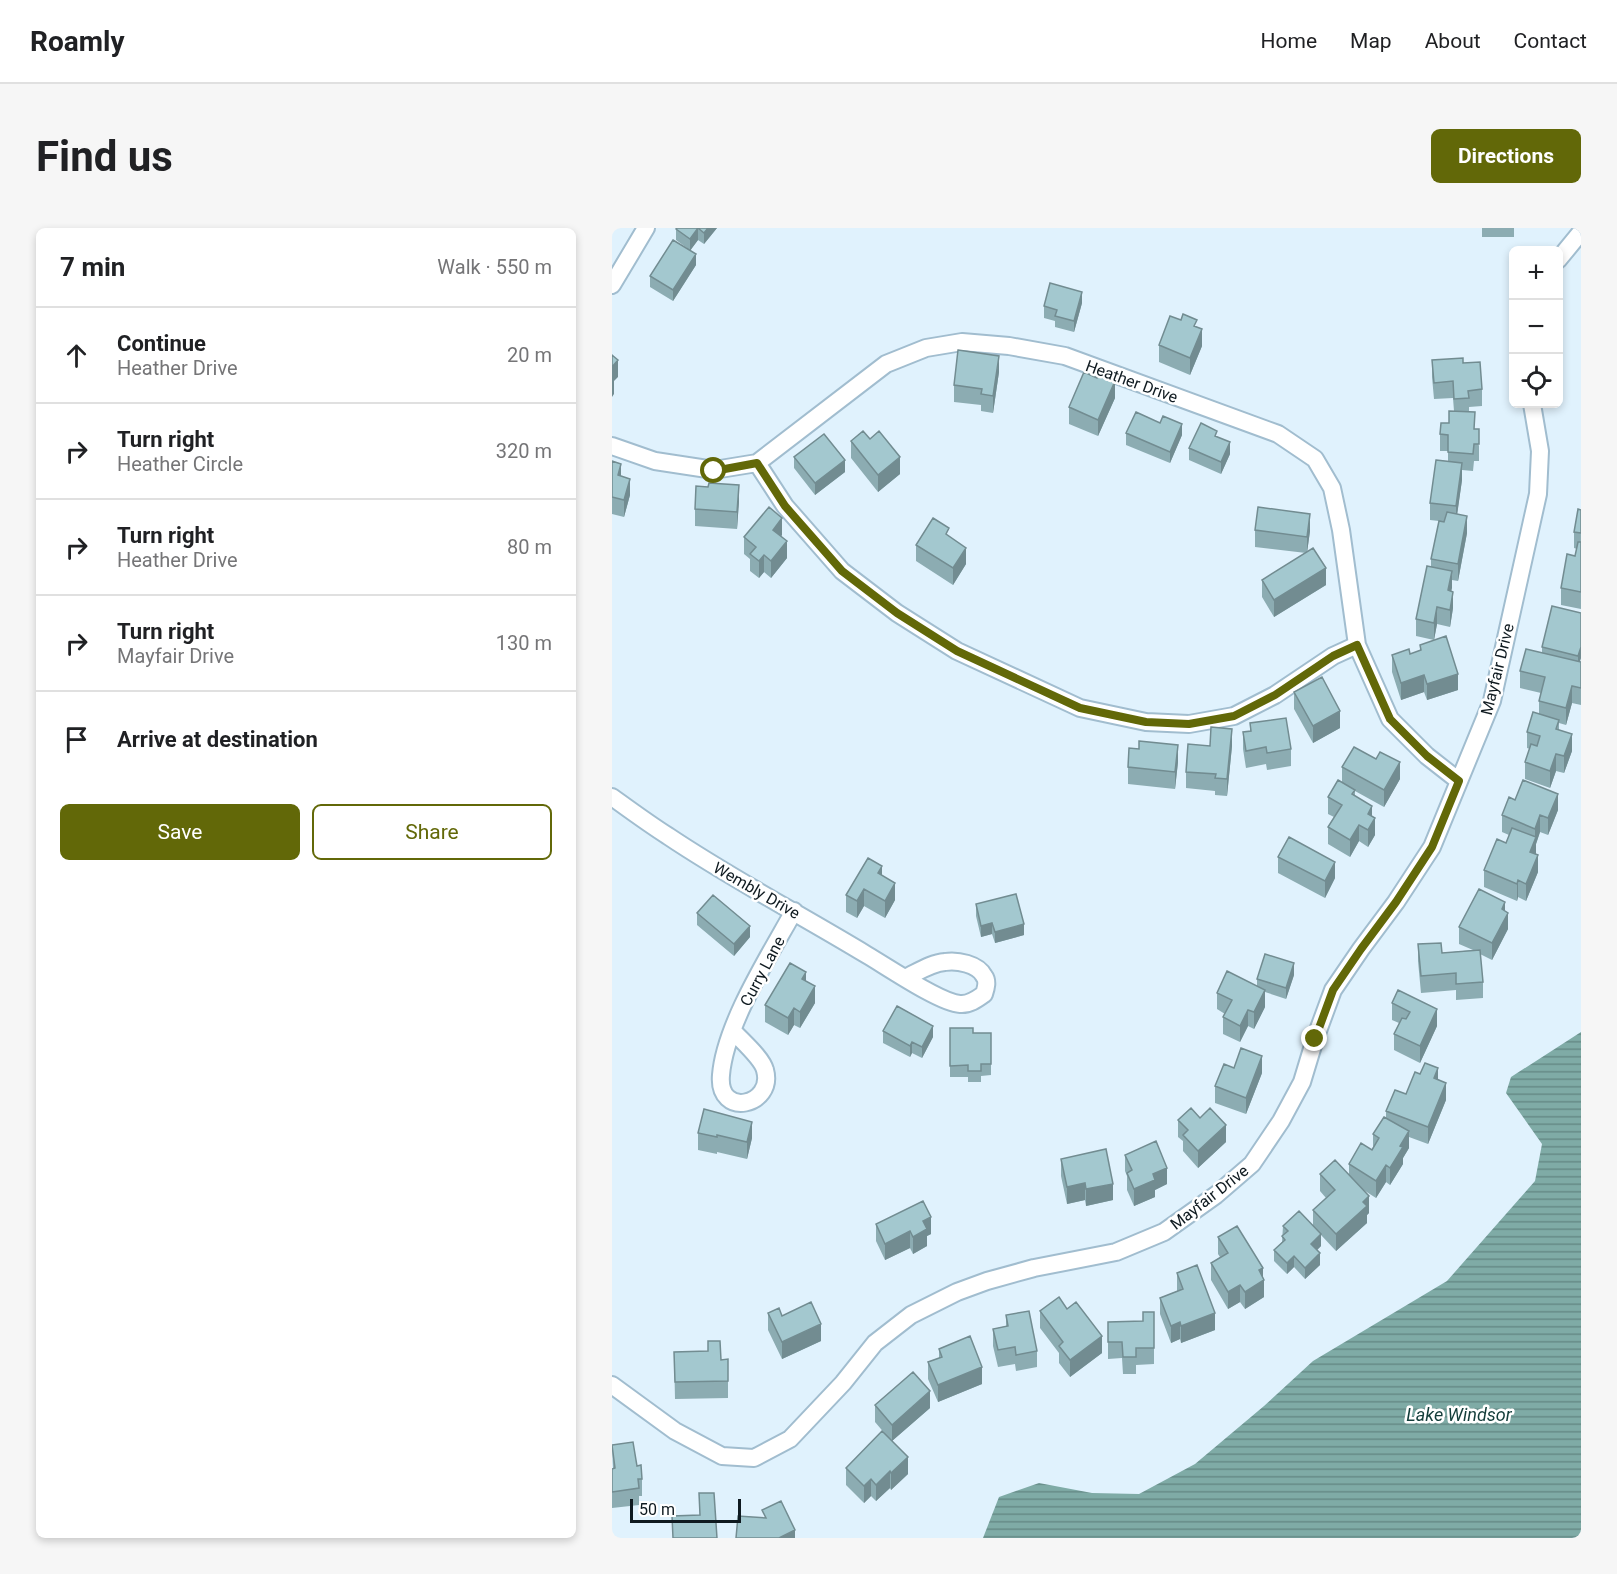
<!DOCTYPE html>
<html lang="en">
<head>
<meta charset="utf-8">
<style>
  body { margin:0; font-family:Roboto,sans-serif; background:#f6f6f6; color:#202124 }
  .controls { position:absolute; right:18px; top:18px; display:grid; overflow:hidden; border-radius:9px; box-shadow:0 3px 9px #0003 }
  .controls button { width:54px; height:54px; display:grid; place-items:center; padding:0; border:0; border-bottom:2px solid #e0e0e0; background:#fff; color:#202124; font:30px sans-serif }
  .scale { position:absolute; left:18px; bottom:15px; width:111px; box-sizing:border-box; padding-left:6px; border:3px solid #0f1a20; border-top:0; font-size:16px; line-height:21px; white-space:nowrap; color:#0f1a20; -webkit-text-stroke:4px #fff; paint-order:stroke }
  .stop { position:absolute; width:18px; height:18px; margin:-14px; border:4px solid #626808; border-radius:50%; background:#fff }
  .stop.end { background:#626808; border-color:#fff; box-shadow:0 2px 6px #0008 }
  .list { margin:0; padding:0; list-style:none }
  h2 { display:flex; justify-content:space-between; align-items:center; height:78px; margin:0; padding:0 24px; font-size:26px }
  h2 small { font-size:20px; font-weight:400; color:#757577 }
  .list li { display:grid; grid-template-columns:39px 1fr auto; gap:18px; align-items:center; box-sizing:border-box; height:96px; padding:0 24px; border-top:2px solid #e0e0e0 }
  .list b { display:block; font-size:22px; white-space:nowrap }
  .list p { margin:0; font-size:20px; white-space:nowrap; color:#757577 }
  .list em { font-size:20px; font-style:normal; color:#757577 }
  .actions { display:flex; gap:12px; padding:18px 24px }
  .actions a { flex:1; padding:14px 0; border:2px solid #626808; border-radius:9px; text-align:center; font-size:21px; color:#626808 }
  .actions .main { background:#626808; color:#fff }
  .icon { flex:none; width:33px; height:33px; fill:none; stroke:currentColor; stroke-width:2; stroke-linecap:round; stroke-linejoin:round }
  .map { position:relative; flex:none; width:969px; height:1310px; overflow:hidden; border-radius:9px }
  header { display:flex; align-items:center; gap:36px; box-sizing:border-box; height:84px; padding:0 30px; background:#fff; border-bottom:2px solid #e0e0e0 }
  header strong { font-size:28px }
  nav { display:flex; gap:33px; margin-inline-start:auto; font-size:21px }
  .intro { display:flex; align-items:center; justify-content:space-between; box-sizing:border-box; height:144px; padding:0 36px }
  h1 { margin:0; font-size:42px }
  .button { padding:15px 27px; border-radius:9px; background:#626808; color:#fff; font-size:21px; font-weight:700 }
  main { display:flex; gap:36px; padding:0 36px }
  aside { flex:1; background:#fff; border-radius:9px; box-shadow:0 3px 9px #0003 }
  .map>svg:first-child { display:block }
</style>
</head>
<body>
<header>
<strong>Roamly</strong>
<nav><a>Home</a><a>Map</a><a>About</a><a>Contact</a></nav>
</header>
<div class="intro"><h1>Find us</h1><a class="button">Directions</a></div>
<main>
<aside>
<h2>7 min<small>Walk · 550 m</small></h2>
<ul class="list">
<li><svg class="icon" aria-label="ahead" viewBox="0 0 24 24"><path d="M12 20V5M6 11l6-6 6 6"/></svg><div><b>Continue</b><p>Heather Drive</p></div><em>20 m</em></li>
<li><svg class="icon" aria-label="right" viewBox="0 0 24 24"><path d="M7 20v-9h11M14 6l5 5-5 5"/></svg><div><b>Turn right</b><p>Heather Circle</p></div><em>320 m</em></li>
<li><svg class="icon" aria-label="right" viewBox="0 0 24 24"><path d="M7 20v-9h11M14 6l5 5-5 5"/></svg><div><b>Turn right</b><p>Heather Drive</p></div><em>80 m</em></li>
<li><svg class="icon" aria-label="right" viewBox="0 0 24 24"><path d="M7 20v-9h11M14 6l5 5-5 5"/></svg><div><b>Turn right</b><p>Mayfair Drive</p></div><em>130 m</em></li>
<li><svg class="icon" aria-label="arrive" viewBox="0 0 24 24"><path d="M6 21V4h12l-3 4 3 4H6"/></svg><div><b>Arrive at destination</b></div></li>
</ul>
<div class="actions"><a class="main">Save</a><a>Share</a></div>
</aside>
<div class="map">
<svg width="969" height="1310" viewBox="0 0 969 1310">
  <defs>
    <pattern id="water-rules" width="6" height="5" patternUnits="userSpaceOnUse" patternTransform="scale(1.5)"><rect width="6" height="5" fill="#7faba6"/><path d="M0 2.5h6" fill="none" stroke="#668a87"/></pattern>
  </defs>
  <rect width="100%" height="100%" fill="#e0f2fd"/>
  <path fill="url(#water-rules)" d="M969,804V1310H371L387,1269L427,1255L480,1265L527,1266L583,1236L652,1178L701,1133L835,1053L923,953L930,916L894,865L899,849Z"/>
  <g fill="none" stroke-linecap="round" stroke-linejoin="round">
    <g stroke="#a1bdcf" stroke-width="20">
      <path id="minor" d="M946,32L969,4
        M0,57L34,0
        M0,218L43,233L102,242L145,235L274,136L314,120L350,114L397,118L453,128L666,206L703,231L720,260L729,302L745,417L778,491L815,528L847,553
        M145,235L173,278L230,343L285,385L345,423L468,480L534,494L577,496L622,488L663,467L721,428L745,417
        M0,569C18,582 37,596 56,608C120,651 189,687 255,727C274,738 328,775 348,776C357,777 365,771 372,766C374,760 376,753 372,748C366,736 345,732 333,734C319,735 306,744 293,750
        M121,803C130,813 150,830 153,842C163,878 105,891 109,847C113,797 157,728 182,683
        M0,1157L63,1203L110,1228L142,1230L178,1211L231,1155L263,1115L299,1087L345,1064L375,1053L422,1040L504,1024L552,1004L604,967L640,936L669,893L690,854L703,811L721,762L749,721L784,674L820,619L880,473L926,266L928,223L920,176"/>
    </g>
    <use href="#minor" stroke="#fff" stroke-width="16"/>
  </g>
  <path fill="#8cacb2" d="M105,0L92,16L86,12L78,22L84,37L61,73L38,59V48L75,20L64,12V1Z
    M870,0H902V9H870Z
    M470,75L462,104L443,99V93L432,90V78Z
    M585,99L590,118L578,147L547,134V117Z
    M820,132L851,135L870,161V178L857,179V184L867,218V233H862L861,243L850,242V252L845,286L855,305L846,353L840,352L839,363L841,380L838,399L825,396L822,412L804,408V391L819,339V331L827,293L818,292V275L836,233V223H828V206L837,195L842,183L841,170L822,171L820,149Z
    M387,144L381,185L369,183V177L342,174V157Z
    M485,150L503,170L486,208L457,196V179Z
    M514,205L570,207L558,235L514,217Z
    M605,209L618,226L609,246L577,232V220Z
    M258,211L288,246L266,264L239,230V213Z
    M182,229L233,244L203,267L182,240Z
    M0,233L9,248L18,267L12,289L0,286Z
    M96,259L127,273L125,301L83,298V281Z
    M969,282V381L949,377V360L963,328L965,321L962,320V304Z
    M643,302L698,303L695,324L714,357L662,389L650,369V352L694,325L643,319Z
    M170,307L169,308L175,330L159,350L152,344L147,350L138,343V331L132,326V309Z
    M337,308L354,336L341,357L304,333V317Z
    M969,385V430L967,434H969V477L960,475L954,497L947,495V502L960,523L952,545L944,543L938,560L913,551V534L918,521L915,520V504L927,486V473L929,465L908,460V443L930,425V419Z
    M808,417L846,462L815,472L812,464L789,472L780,444V427L798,426L808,423Z
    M682,464L728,500L701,515L682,481Z
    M638,495L679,521V538L655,542L654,536L634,540L631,521V504L638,503Z
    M598,518H620L615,568L603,567V563L574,560V544Z
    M527,521L566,534L563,561L516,556V539Z
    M730,539L788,551L772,579L743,563V568L760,589L763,607L756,619L747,613L738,629L716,616V599L722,589L716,586V569L730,554Z
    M903,572L946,582L936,607L928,604L924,616V626L926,644L914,673L906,669L905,673L872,659V642L894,615L897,607L890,604V587Z
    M666,629L723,650L713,670L666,645Z
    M270,647L283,672L273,690L252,678L245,690L234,684V667Z
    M364,676L412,707L383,715L380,706L369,709L364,688Z
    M893,683L896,701L880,732L868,726L871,754V770L844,772V762L809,765L806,733V716L830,725L861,722L847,716V699Z
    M85,685L138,709L122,728L85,697Z
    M682,747L674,771L653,764V779L642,801L636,798L628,814L611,806V789L613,786L605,781V765L645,759V751Z
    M194,754L203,775L188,800L182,797L176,807L153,794V777Z
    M786,762L825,798L808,835L782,822V806L787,795L780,792V775Z
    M338,800L361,805H379V847L369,848V854H356V849H338Z
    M271,803L321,809L310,830L300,825L298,829L271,815Z
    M622,840L650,845L634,886L603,875V858Z
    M826,852L834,872L816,916L797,909V920L791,930V936L778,957L774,954L764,970L750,961L757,985L755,987V995L724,1023L709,1007V1018L705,1022L708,1037L693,1051L682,1039L675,1046L662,1033V1022L670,1014L671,998H701V982L714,970L708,963V946L737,947V936L760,922L761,919V906L774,890V883L794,866Z
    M588,890L614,914L586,940L571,923V913L566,909V892Z
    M86,905L140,910L135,931L105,924V926L86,922Z
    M513,927L555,956L543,962V969L522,978L515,962V948L513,943Z
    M449,931L501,972L474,978L473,972L455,976L449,948Z
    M264,996L319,1006L315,1008V1018L301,1026L298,1020L273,1032L264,1013Z
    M606,1009L652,1069L633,1081L628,1074L616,1081L599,1052V1035L608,1029L606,1026Z
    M565,1045L603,1102L569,1115L568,1111L559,1115L548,1086V1070L565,1063Z
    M428,1083L490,1125L458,1149L447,1135V1125L428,1100Z
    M542,1084V1136L524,1137V1146H511L510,1130L496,1131V1094L531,1093Z
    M156,1085L209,1113L170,1131L156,1102Z
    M394,1087L425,1123V1139L404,1143L403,1136L386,1139L381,1118V1101L394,1098Z
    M327,1121L370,1156L326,1174L316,1151V1134L327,1130Z
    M96,1123L109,1132L116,1153V1170L63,1171L62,1124Z
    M263,1177L318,1180L280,1213L296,1246L279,1262L278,1260L264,1273L259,1268L252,1275L234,1257V1240L274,1207L263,1194Z
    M0,1217L25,1238L30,1251V1268H27V1277L0,1280V1241L1,1240Z"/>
  <path fill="#728c91" d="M86,0V12L78,23V11Z
    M96,0H105L92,16V5Z
    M84,26V37L61,73V62Z
    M470,64V75L462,104V93Z
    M590,101V118L578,147V130Z
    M387,128V144L381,185V168Z
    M6,132V149L2,153V166L0,169V139Z
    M503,153V170L486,208V192Z
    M570,196V207L558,235V224Z
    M618,214V226L609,246V234Z
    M288,229V246L266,264V247Z
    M233,232V244L203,267V255Z
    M850,235V252L844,295V278Z
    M9,236V253L6,247Z
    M18,251V267L12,289V272Z
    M127,257V273L125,301V284Z
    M698,286V303L695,325V309Z
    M855,288V305L846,353V336Z
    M170,290V307L161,318V302Z
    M175,313V330L159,350V333Z
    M354,320V336L341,357V340Z
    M152,327V344L147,350V333Z
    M714,340V357L662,389V372Z
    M840,343V360L836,379V362Z
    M841,364V380L838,399V382Z
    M825,379V396L822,412V395Z
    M969,419V430L966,440V428Z
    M846,446V462L815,472V456Z
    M812,447V464L789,472V455Z
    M960,458V475L954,497V480Z
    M728,483V500L701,515V498Z
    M620,501V518L615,568V551Z
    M960,506V523L952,545V528Z
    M566,517V534L563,561V544Z
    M944,526V543L938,560V543Z
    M788,534V551L772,579V562Z
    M946,566V582L936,607V590Z
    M760,578V595L763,590V607L756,619V586Z
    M928,587V604L924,616V626L918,624L923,610V601Z
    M747,597V613L738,629V612Z
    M926,627V644L914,673V656Z
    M723,634V650L713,670V653Z
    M270,638V655L266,645Z
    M906,652V669L905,673V656Z
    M283,655V672L273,690V673Z
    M252,661V678L245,690V673Z
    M893,674V689L896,685V701L880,732V715L890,681Z
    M380,695V706L369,709V698Z
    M412,696V707L383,715V704Z
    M138,698V709L122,728V716Z
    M682,735V747L674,771V760Z
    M194,744V761L190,751Z
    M203,758V775L188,800V784Z
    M653,762V779L642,801V784Z
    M182,780V797L176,807V790Z
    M825,781V798L808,835V818Z
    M636,782V798L628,814V798Z
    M321,798V809L310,830V819Z
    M300,814V825L298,829V818Z
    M650,828V845L634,886V870Z
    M826,840V857L822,850Z
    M834,855V872L816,916V899Z
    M140,894V910L135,931V914Z
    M614,897V914L586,940V923Z
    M797,903V920L791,930V936L778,957V940L788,918Z
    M774,937V954L764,970V953Z
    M555,940V956L543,962V969L522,978V961L541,946Z
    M473,955V972L455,976V959Z
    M501,956V972L474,978V961Z
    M757,968V985L755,987V995L724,1023V1006L751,974Z
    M319,989V1006L315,1008V1018L301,1026V1009L311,993Z
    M298,1003V1020L273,1032V1016Z
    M709,1006V1018L699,1028V1016Z
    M708,1025V1037L693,1051V1040Z
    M682,1028V1039L675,1046V1035Z
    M651,1040V1053L652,1052V1069L633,1081V1064L647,1042Z
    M628,1057V1074L616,1081V1064Z
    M603,1085V1102L569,1115V1098Z
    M568,1094V1111L559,1115V1098Z
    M209,1096V1113L170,1131V1114Z
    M490,1108V1125L458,1149V1132Z
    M370,1139V1156L326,1174V1157Z
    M318,1163V1180L280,1213V1197Z
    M296,1229V1246L279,1262V1245Z
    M278,1243V1260L264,1273V1257Z
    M259,1251V1268L252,1275V1258Z
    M183,1302V1310H167Z"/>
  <path fill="#a3c8cf" stroke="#728c91" stroke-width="1.5" d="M65,0H96L92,5L86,0L78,11L64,1Z
    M61,12L84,26L61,62L38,48Z
    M438,55L470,64L462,93L443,88L445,82L432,78Z
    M571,86L585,92L582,98L590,101L578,130L547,117L558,88L569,92Z
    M346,122L387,128L381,168L369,166L370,161L342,157Z
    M0,127L6,132L0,139Z
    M851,130V135L868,134L870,161L856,163L857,170L842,171L841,153L822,155L820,132Z
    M472,144L485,150L487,146L503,153L486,192L457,179Z
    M837,183L863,184L862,201H867V216H862L861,226L836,224V207L828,206L829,195H837Z
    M524,184L548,195L551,188L570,196L558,224L514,205Z
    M589,195L605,203L603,208L618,214L609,234L577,220Z
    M251,203L258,211L267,203L288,229L266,247L239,213Z
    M212,206L233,232L203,255L182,229Z
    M824,232L850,235L844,278L818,275Z
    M0,233L9,236L6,247L18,251L12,272L0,269Z
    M97,255L127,257L125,284L83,281L84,258L96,259Z
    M157,279L170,290L161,302L175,313L159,333L152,327L147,333L138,326L144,319L132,309Z
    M646,279L698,286L695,309L643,302Z
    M966,281L969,282V305L962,304Z
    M835,284L855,288L846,336L819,331L827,293L832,294Z
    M321,290L337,300L334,306L354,320L341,340L304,317Z
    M966,314H969V364L949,360L955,326L963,328Z
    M701,320L714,340L662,372L650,352Z
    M815,338L840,343L836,362L841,364L838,382L825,379L822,395L804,391Z
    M940,378L969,385V419L966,428L930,419Z
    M834,408L846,446L815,456L812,447L789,455L780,427L797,421L798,426L809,422L808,417Z
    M914,421L969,434V460L960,458L954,480L927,473L933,449L908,443Z
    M710,449L728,483L701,498L682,464Z
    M921,484L947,492L944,501L960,506L952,528L944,526L938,543L913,534L919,516L925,518L928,508L915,504Z
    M674,490L679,521L655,525L654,519L634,523L631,504L639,503L638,495Z
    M599,499L620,501L615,551L603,550L604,546L574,544L576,516L598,518Z
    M527,513L566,517L563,544L516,539L517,520L527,521Z
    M742,519L764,531L768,524L788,534L772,562L730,539Z
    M726,552L743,562L740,566L760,578L756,586L763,590L756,602L747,597L738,612L716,599L730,577L716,569Z
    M911,552L946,566L936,590L928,587L923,601L890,587L897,569L903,572Z
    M900,600L924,609L918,624L926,627L914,656L906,652L905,656L872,642L885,611L894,615Z
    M677,609L723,634L713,653L666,629Z
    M256,630L270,638L266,645L283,655L273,673L252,661L245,673L234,667Z
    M867,661L893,674L890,681L896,685L880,715L847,699Z
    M404,666L412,696L383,704L380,695L369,698L364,676Z
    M101,667L138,698L122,716L85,685Z
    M829,715L830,725L868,722L871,754L844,756V745L809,748L806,716Z
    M653,726L682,735L674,760L645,751Z
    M178,735L194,744L190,751L203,758L188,784L182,780L176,790L153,777Z
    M615,743L653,762L642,784L636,782L628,798L611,789L620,772L605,765Z
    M786,762L825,781L808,818L782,806L790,790L794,791L798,784L780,775Z
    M285,778L321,798L310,819L300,814L298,818L271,803Z
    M338,800H361V805H379V836H369V843H356V837L338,838Z
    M629,820L650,828L634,870L603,858L612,836L622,840Z
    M813,835L826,840L822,850L834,855L816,899L774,883L783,862L794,866L803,844L808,846Z
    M579,880L588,890L598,880L614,897L586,923L571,907L576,902L566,892Z
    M92,881L140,894L135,914L105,907V909L86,905Z
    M772,889L797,903L788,918L791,919L778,940L774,937L764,953L737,936L749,915L760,922L767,910L761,906Z
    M544,913L555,940L541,946L543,952L522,961L515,945L520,942L513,927Z
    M494,921L501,956L474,961L473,955L455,959L449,931Z
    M723,932L757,968L751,974L755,978L724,1006L701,982L723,962L708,946Z
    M311,973L319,989L311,993L315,1001L301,1009L298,1003L273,1016L264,996Z
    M687,983L709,1006L699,1016L708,1025L693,1040L682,1028L675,1035L662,1022L673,1012L670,1008L676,1003L671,998Z
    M625,998L651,1040L647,1042L652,1052L633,1064L628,1057L616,1064L599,1035L616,1025L606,1009Z
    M585,1037L603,1085L569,1098L568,1094L559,1098L548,1070L571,1061L565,1045Z
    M447,1069L455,1081L464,1074L490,1108L458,1132L447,1118L451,1114L428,1083Z
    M199,1074L209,1096L170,1114L156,1085L167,1080L170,1088Z
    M417,1083L425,1123L404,1127L403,1119L386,1122L381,1101L396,1098L394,1087Z
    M531,1084H542V1120H524V1129H511L510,1114H496V1094L531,1093Z
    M358,1108L370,1139L326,1157L316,1134L330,1129L327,1121Z
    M96,1113H108L109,1132L116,1131V1153L63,1154L62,1124L96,1123Z
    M301,1144L318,1163L280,1197L263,1177Z
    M270,1203L296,1229L279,1245L278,1243L264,1257L259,1251L252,1258L234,1240Z
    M21,1214L25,1238L29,1237L30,1251H26L27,1260L0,1264V1241L3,1240L0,1217Z
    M87,1265H102L105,1310H61L60,1288L88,1287Z
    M169,1273L183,1302L167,1310H124L126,1288L154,1290L150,1282Z"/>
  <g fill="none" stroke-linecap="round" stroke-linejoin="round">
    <path stroke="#626808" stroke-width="8" d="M102,243L145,235L173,278L230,343L285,385L345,423L468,480L534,494L577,496L622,488L663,467L721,428L745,417L778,491L815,528L847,553L820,619L784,674L749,721L721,762L703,811"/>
  </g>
  <g text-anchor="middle" stroke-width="5" stroke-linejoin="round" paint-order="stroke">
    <g font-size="16" fill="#0f1a20" stroke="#fff">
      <text transform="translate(520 153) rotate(20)" y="6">Heather Drive</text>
      <text transform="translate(885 441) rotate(-76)" y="6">Mayfair Drive</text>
      <text transform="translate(145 662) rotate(30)" y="6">Wembly Drive</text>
      <text transform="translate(150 743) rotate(-62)" y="6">Curry Lane</text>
      <text transform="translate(597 969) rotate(-38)" y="6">Mayfair Drive</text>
    </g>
    <g font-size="18" font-style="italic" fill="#133d3a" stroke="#fff">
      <text x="847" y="1193">Lake Windsor</text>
    </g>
  </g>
</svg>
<div class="controls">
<button>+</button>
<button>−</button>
<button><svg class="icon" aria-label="locate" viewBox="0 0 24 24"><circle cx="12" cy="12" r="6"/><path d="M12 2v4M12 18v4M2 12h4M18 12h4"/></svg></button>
</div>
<div class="scale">50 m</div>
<div class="stop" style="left:102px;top:243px"></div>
<div class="stop end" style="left:703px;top:811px"></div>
</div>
</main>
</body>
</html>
